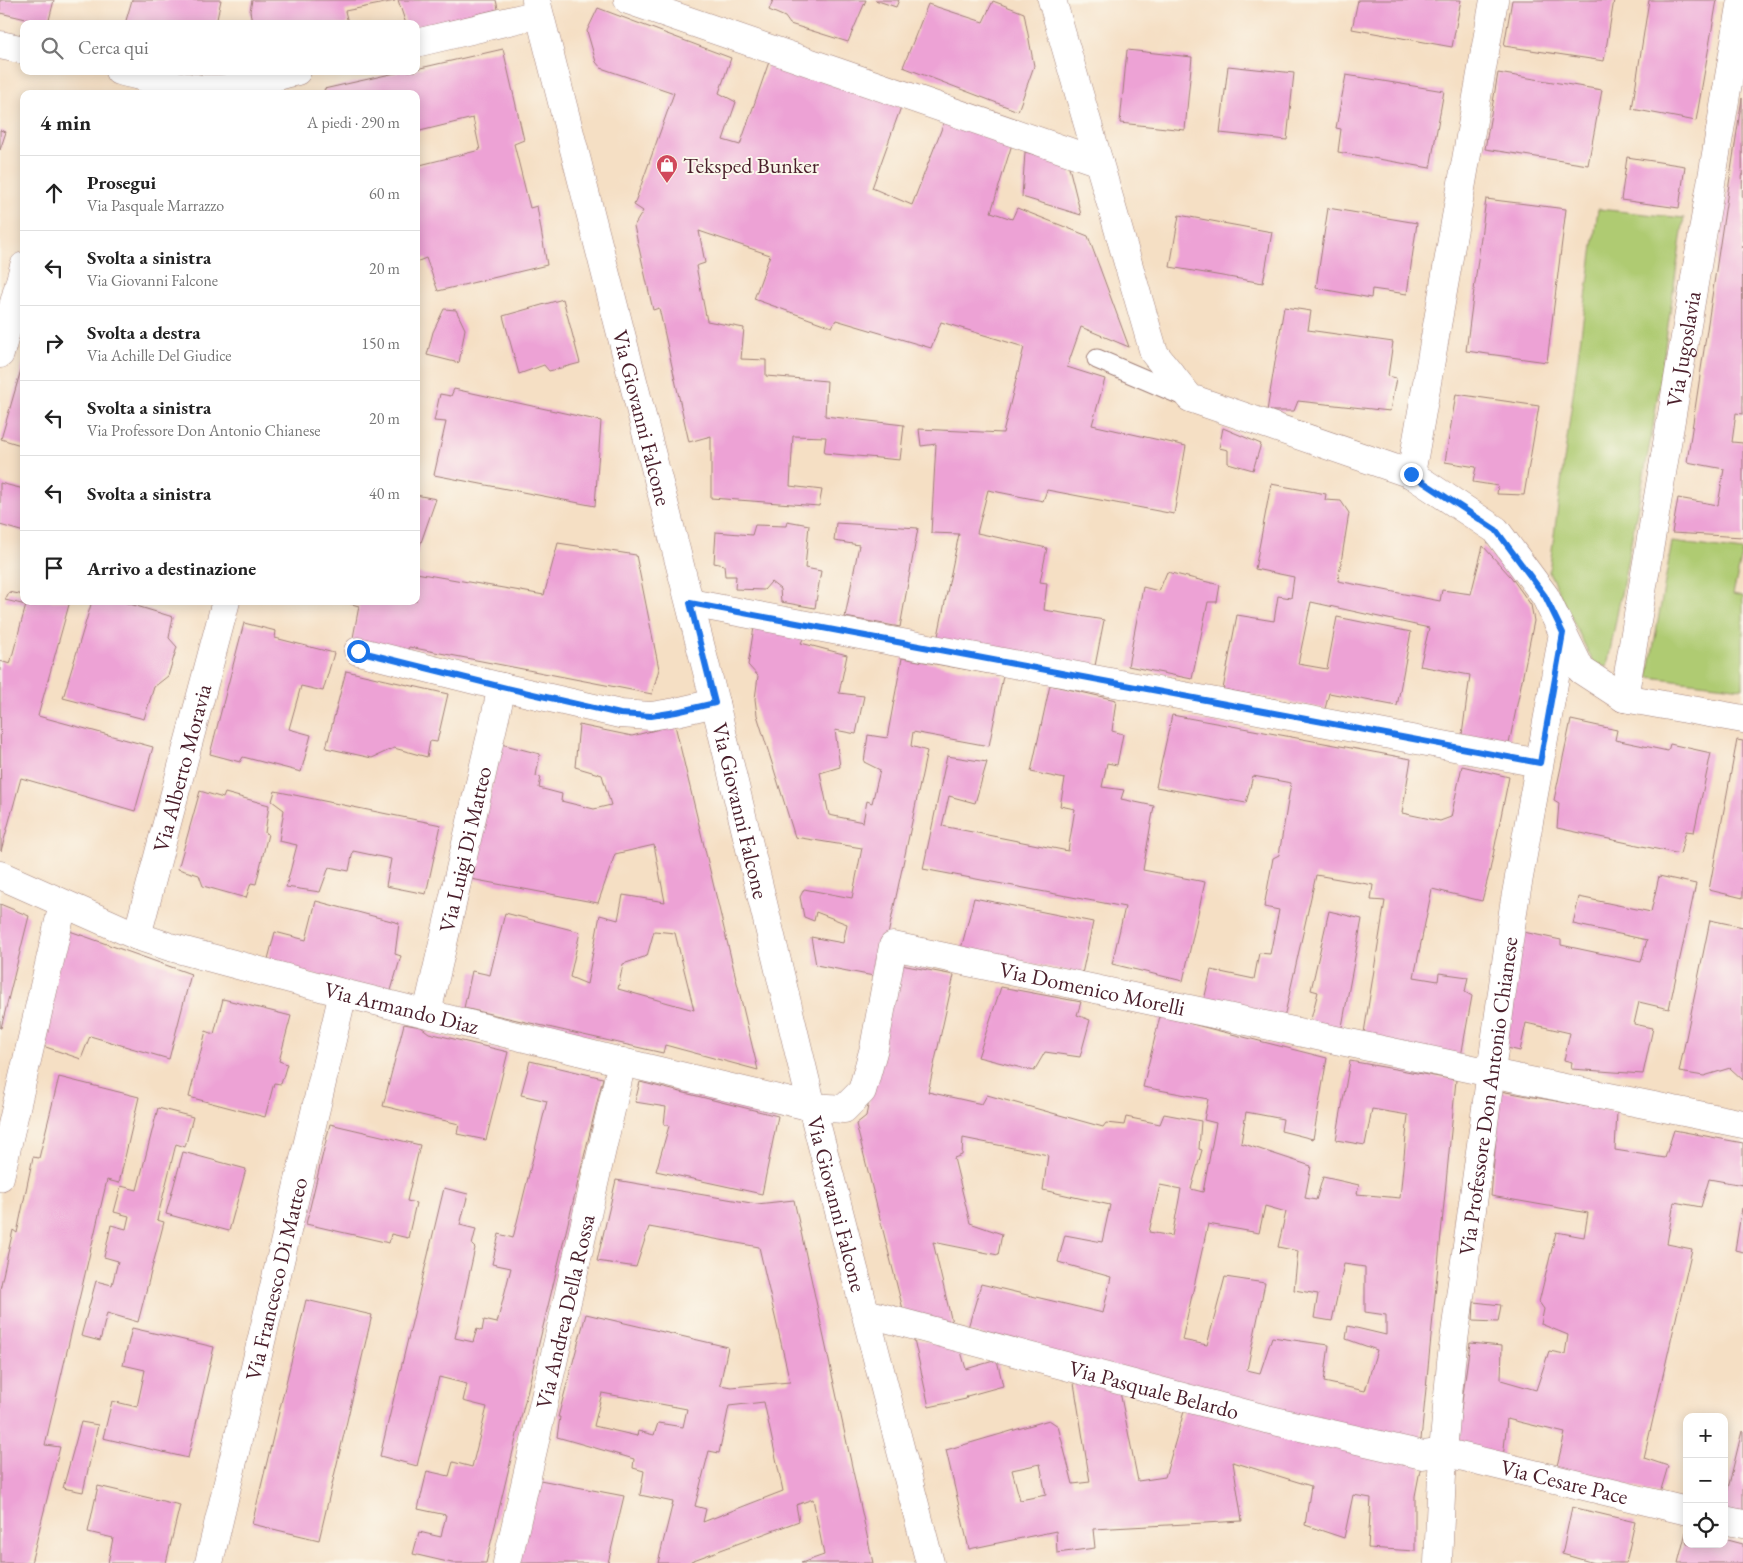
<!DOCTYPE html>
<html lang="it">
<head>
<meta charset="utf-8">
<style>
  body { margin:0; font-family:"EB Garamond",serif; background:#f6f6f6; color:#222 }
  .controls { position:absolute; right:15px; bottom:15px; display:grid; overflow:hidden; border-radius:10px; box-shadow:0 2px 12px #0003 }
  .controls button { width:45px; height:45px; display:grid; place-items:center; padding:0; border:0; border-bottom:1px solid #e0e0e0; background:#fff; color:#222; font:25px sans-serif }
  .stop { position:absolute; width:15px; height:15px; margin:-11px; border:4px solid #1a73e8; border-radius:50%; background:#fff }
  .stop.end { background:#1a73e8; border-color:#fff; box-shadow:0 1px 5px #0008 }
  .list { margin:0; padding:0; list-style:none }
  h2 { display:flex; justify-content:space-between; align-items:center; height:65px; margin:0; padding:0 20px; font-size:21px }
  h2 small { font-size:16px; font-weight:400; color:#767676 }
  .list li { display:grid; grid-template-columns:32px 1fr auto; gap:15px; align-items:center; box-sizing:border-box; height:75px; padding:0 20px; border-top:1px solid #e0e0e0 }
  .list b { display:block; font-size:19px; white-space:nowrap }
  .list p { margin:0; font-size:16px; white-space:nowrap; color:#767676 }
  .list em { font-size:16px; font-style:normal; color:#767676 }
  .icon { flex:none; width:28px; height:28px; fill:none; stroke:currentColor; stroke-width:2; stroke-linecap:round; stroke-linejoin:round }
  .map { position:relative; flex:none; width:1743px; height:1563px; overflow:hidden }
  .search { position:absolute; background:#fff; box-shadow:0 2px 12px #0003; left:20px; top:20px; width:400px; height:55px; display:flex; align-items:center; gap:12px; box-sizing:border-box; padding:0 18px; border-radius:10px; color:#767676; font-size:19px }
  .panel { position:absolute; background:#fff; box-shadow:0 2px 12px #0003; left:20px; top:90px; width:400px; height:515px; border-radius:10px }
  .map>svg:first-child { display:block }
</style>
</head>
<body>
<div class="map">
<svg width="1743" height="1563" viewBox="0 0 1743 1563">
  <rect width="100%" height="100%" fill="#fbf7ec"/>
  <filter id="ink" filterUnits="userSpaceOnUse"><feTurbulence type="fractalNoise" baseFrequency=".02" numOctaves="2"/><feDisplacementMap in="SourceGraphic" scale="10" xChannelSelector="R" yChannelSelector="G"/><feConvolveMatrix kernelMatrix="1 2 1 2 8 2 1 2 1" color-interpolation-filters="sRGB"/></filter>
  <filter id="wash" filterUnits="userSpaceOnUse"><feTurbulence type="fractalNoise" baseFrequency=".0096" numOctaves="4" result="noise"/><feDisplacementMap in="SourceGraphic" scale="20" xChannelSelector="R" yChannelSelector="G"/><feGaussianBlur stdDeviation="1.12" result="paint"/><feColorMatrix in="noise" values="0 0 0 0 0 0 0 0 0 0 0 0 0 0 0 0 0 1.4 0 .05"/><feComposite in="paint" operator="in"/></filter>
  <g filter="url(#wash)">
    <rect width="100%" height="100%" fill="#f5dfc4"/>
    <path fill="#afcb72" stroke="#7c754e" d="M1598,209L1684,218L1653,427L1607,667L1594,664L1549,572Z
      M1672,542L1743,551L1733,594L1743,596V688L1648,677Z"/>
    <g id="blocks">
      <path fill="#eda2d5" fill-rule="evenodd" d="M0,0H54L48,24L0,13Z
        M132,0H221L216,24H125Z
        M252,0H395V1L345,11L348,23L346,24H252L250,11Z
        M398,0H496L498,9L416,29V24H406Z
        M773,0H866L848,42L790,24L785,17L769,10Z
        M875,0H899L896,7Z
        M1358,0H1461L1452,47L1352,29Z
        M1512,0H1614L1604,61L1504,46Z
        M1649,0H1717L1696,121L1632,109Z
        M993,1L1024,13L1034,66L1018,111L903,67L928,4L983,22Z
        M598,8L731,58L719,93L736,102L723,140L740,145L770,59L901,107L872,188L912,205L945,120L1013,141L991,212L1012,219L1017,208L1088,236L1129,347L1081,327L1067,367L1105,379L1092,425L1186,446L1174,514L1047,490L1043,501L988,490L977,533L1047,548L1040,582L1047,583L1044,610L1104,620L1095,666L937,641L959,534L931,533L936,444L921,446L919,429L1003,433L1024,347L941,322L931,348L836,320L832,327L754,299L770,255L699,231L705,263L696,266L707,321L744,328L741,359L766,360V376L827,381L825,416L904,425L900,460L824,453L826,437L793,436L790,486L822,490L819,506L711,498V436L689,442L659,308L653,310L634,226L643,211L634,205L674,93L601,68L596,62L587,31Z
        M503,49L524,140L514,144L530,208L537,206L547,265L438,291L426,258L416,262V166L480,150L473,118L416,132V94H326L324,89L404,71H416V69Z
        M1127,50L1192,57L1185,130L1120,123Z
        M1228,66L1294,73L1287,140L1220,133Z
        M1498,73L1602,90L1588,165L1485,149Z
        M1346,75L1444,91L1430,168L1338,152L1341,129L1336,128Z
        M1742,98L1743,414L1736,413L1732,442L1743,443V537L1672,533L1678,498L1718,505L1724,469L1687,462Z
        M0,130L6,132L0,150Z
        M1025,152L1068,163L1081,215L1022,197Z
        M1627,157L1685,166L1679,208L1621,200Z
        M1486,199L1566,209L1547,362L1466,351Z
        M1328,208L1417,223L1407,294L1372,289L1371,298L1316,288Z
        M1179,215L1272,232L1263,283L1170,267Z
        M563,299L580,363L549,371L544,365L519,374L503,316Z
        M1284,307L1311,311L1308,330L1393,342L1388,376L1396,378L1390,411L1298,401L1294,411H1267Z
        M444,309L456,310L465,329L459,363L427,355L433,332Z
        M23,363H24V446L1,439Z
        M454,389L601,421L595,506L434,475L446,422L434,421L440,394L451,396Z
        M1456,394L1539,406L1524,495L1497,494L1498,486L1473,482L1476,467L1445,462Z
        M1223,428L1261,444L1253,470L1228,463V450L1219,448Z
        M0,483L24,489V532L0,525Z
        M1271,484L1326,494L1325,500L1341,501L1349,513L1338,581L1440,601L1442,590L1471,594L1483,546L1511,577L1531,605L1534,621L1509,744L1462,735L1470,675L1420,666L1429,628L1311,602L1298,664L1327,669L1337,617L1411,632L1397,706L1329,693L1325,709L1223,689L1237,615L1274,621L1278,596L1291,598L1294,577L1255,569Z
        M416,495L436,499L417,554H416Z
        M787,521L809,525L805,568L821,571L815,608L781,602L780,589L771,582L764,590L735,589L736,576H725L724,565L714,563L716,532L752,535L755,525L786,526Z
        M836,523L918,528L900,627L845,617L859,545L834,541Z
        M558,543L636,555L659,669L652,694L409,647L405,655L352,643L359,606L341,601H416V573L544,595Z
        M1167,572L1220,585L1217,602H1208L1192,679L1128,666L1143,587L1159,591Z
        M9,592L24,595V601H70L38,716L153,747L135,811L21,778L1,851L0,661L10,664L26,605L5,600Z
        M92,601H120L173,617L169,638L177,647L168,676L154,687L144,719L63,698Z
        M244,623L276,631L275,638L334,653L323,691L301,686L289,729L311,735L301,772L243,757L240,762L210,754Z
        M754,627L804,637L801,643L847,655L839,693L864,696L856,734L835,730L840,767L820,773L829,815L863,822L867,801L872,803L880,770L864,762L868,735L887,738L902,658L1003,676L989,746L913,732L911,746L927,751L879,977L816,965L811,937L843,943L847,924L816,912L814,921L804,917L800,897L804,889L852,898L862,848L795,837L757,715L755,699L758,676L748,665Z
        M346,671L448,694L437,742L430,741L427,757L394,748L372,758L326,748Z
        M1050,685L1116,700L1112,731L1123,734L1117,765L1107,763L1102,787L1124,790L1121,799L1154,806L1143,870L1205,882L1183,981L1112,964L1125,907L923,869L947,756L987,762L975,803L949,796L942,826L1068,851L1075,809L1060,806L1065,779L1031,772Z
        M1172,715L1411,759L1402,813L1440,821L1451,817L1462,766L1509,777L1490,870L1482,901L1432,889L1414,977L1438,981L1439,973L1468,977L1465,992L1472,996L1460,1062L1363,1039L1385,901L1371,900L1373,885L1316,875L1284,1018L1204,1000L1211,970L1254,979L1259,953L1270,954L1279,910L1264,907L1273,858L1279,855L1291,783L1253,776L1246,803L1156,787Z
        M1571,720L1617,730L1615,740L1668,751L1670,744L1711,753L1694,832L1686,831L1680,854L1557,828L1559,803L1554,800Z
        M579,725L632,736L675,725L758,1070L665,1045L663,1053L464,1008L472,971L490,975L505,913L580,932L570,977L587,984L600,915L618,920L623,895L665,902L654,845L615,854L598,903L471,879L501,744L540,754L536,776L541,777L539,788L562,794L561,801L594,809L611,805L602,775L575,767ZM654,931L675,933L694,1010L618,989L623,964L647,956Z
        M1737,740L1743,741V898L1709,890Z
        M200,791L223,798L225,793L269,805L265,833L268,834L256,884L251,883L246,898L203,886L199,875L178,869Z
        M275,791L441,825L426,894L386,886L391,859L353,851L349,871L329,867L320,892L286,887L297,845L279,841L284,810L272,801Z
        M1659,876L1696,884L1669,1009L1639,1002L1634,1024L1653,1028L1643,1074L1571,1069L1572,1062L1564,1060L1570,1033L1526,1023L1520,1051L1503,1047L1519,931L1561,940V945L1641,962L1647,940L1573,924L1579,897L1651,912Z
        M974,898L1093,922L1082,974L961,949Z
        M316,901L399,923L395,954L401,956L390,994L267,963L275,932L306,940Z
        M0,904L29,916L1,1028H0Z
        M1329,911L1362,919L1341,1032L1310,1023L1318,992L1311,990Z
        M1710,920L1743,927V1080L1730,1068L1704,1076L1679,1072Z
        M67,930L191,974L169,1059L90,1036L81,1059L37,1044Z
        M896,964L954,975L928,1092L982,1104L987,1095L1103,1127L1106,1123L1124,1125L1126,1117L1160,1124L1164,1114L1201,1121L1199,1149L1202,1150L1191,1189L1203,1192L1216,1123L1204,1120L1208,1099L1143,1087L1160,1016L1327,1058L1313,1139L1281,1131L1283,1119L1246,1112L1241,1143L1311,1166L1305,1198L1316,1200L1323,1177L1359,1185L1357,1194L1400,1198L1408,1115L1372,1109L1365,1145L1336,1140L1350,1061L1456,1080L1420,1450L967,1331L981,1284L1103,1313L1111,1277L1058,1262L1065,1235L1102,1242L1110,1205L1043,1190L1048,1155L963,1138L962,1155L954,1158L970,1223L1002,1234L998,1255L933,1242L954,1331L906,1321L856,1124L866,1116ZM1160,1185L1181,1189L1172,1236L1149,1232ZM1265,1206L1286,1212L1278,1247L1298,1251L1294,1290L1318,1294L1314,1318L1332,1321L1344,1264L1365,1267V1312L1386,1315V1335L1348,1326L1346,1339L1377,1350L1365,1391L1324,1382L1329,1345L1272,1337L1260,1373L1247,1370L1265,1283L1225,1277L1207,1345L1182,1340L1208,1224L1259,1233Z
        M1001,987L1081,1002L1077,1015L1090,1020L1080,1057L1045,1052L1034,1071L978,1057Z
        M223,999L291,1016L279,1061L287,1064L281,1084L274,1083L265,1117L189,1097L206,1031L214,1034Z
        M404,1024L421,1027L429,1033L508,1052L486,1140L457,1134L459,1124L383,1106Z
        M530,1061L603,1078L486,1563H452L413,1554L419,1532L441,1537L446,1515L418,1509L427,1471L449,1476L453,1462L472,1467L487,1407L463,1401L467,1384L439,1377L417,1466L380,1456L444,1188L468,1194L460,1225L476,1229L472,1245L475,1248L455,1338L473,1342L477,1329L482,1331L484,1320L497,1323L511,1268L492,1264L499,1234L513,1238L547,1101L521,1095Z
        M59,1077L139,1097L119,1183L107,1180L45,1445L60,1447L31,1563H0V1289L13,1230L17,1233L33,1157L39,1158Z
        M640,1082L778,1116L762,1194L656,1171L669,1126L664,1124L666,1107L635,1102Z
        M1500,1091L1617,1112L1615,1150L1665,1158L1674,1130L1743,1143V1185L1709,1179L1701,1207L1674,1202L1667,1244L1692,1249L1644,1458L1668,1466L1660,1493L1556,1470L1565,1433L1507,1419L1503,1459L1456,1446L1470,1343L1502,1346L1501,1380L1536,1390L1549,1351L1565,1354L1568,1335L1541,1324L1544,1309L1539,1302L1556,1232L1584,1237L1588,1213L1491,1196Z
        M158,1108L193,1117L185,1147L176,1144L157,1220L164,1222L138,1322L107,1313L100,1341L81,1336L96,1281L112,1285L118,1261L104,1257L111,1225L126,1229L129,1216L114,1212L121,1186L137,1190Z
        M330,1124L420,1145L407,1201L416,1203L408,1238L391,1234L389,1243L306,1224Z
        M183,1152L246,1169L229,1231L166,1214Z
        M616,1180L757,1204L794,1200L873,1563H801L824,1555L813,1499L796,1505L799,1521L691,1561V1563H658L673,1502L640,1495L644,1471L633,1468L634,1459L557,1437L560,1417H558L586,1314L728,1347L720,1385L731,1387L790,1382L759,1247L649,1227L636,1267L597,1261ZM602,1393L687,1409L683,1427L658,1423L654,1435L638,1431L637,1436L594,1426ZM764,1402L783,1491L703,1522L706,1509L695,1506L709,1451L719,1453L729,1406Z
        M1742,1208H1743V1252L1735,1250Z
        M306,1300L372,1315L319,1540L252,1524Z
        M1474,1302L1501,1305L1498,1322L1473,1321Z
        M132,1328L214,1347L188,1458L103,1438L112,1401L137,1407L145,1370L123,1365Z
        M914,1339L960,1348L966,1369L997,1360L1003,1386L967,1396L966,1399L929,1407Z
        M1073,1377L1119,1387L1138,1481L1165,1477L1185,1408L1421,1465L1415,1496V1551L1368,1548L1371,1498L1353,1495L1344,1538L1305,1525L1311,1486L1233,1462L1242,1521L1093,1529L1095,1548L1057,1553L1056,1531L969,1549L946,1450L1049,1420L1058,1426L1073,1484L1090,1482ZM1040,1464L1046,1495L1020,1500L1012,1470Z
        M81,1422L98,1425L83,1492L63,1488Z
        M1742,1431H1743V1517L1724,1513V1505Z
        M540,1480L624,1496L608,1563H519Z
        M98,1486L180,1505L166,1563H108L113,1538L88,1532Z
        M1572,1507L1635,1522L1626,1563H1594L1562,1554Z
        M1686,1532L1687,1544H1724V1539L1743,1544V1563H1678Z"/>
    </g>
  </g>
  <g filter="url(#ink)">
    <use href="#blocks" fill-opacity="0" stroke="#a07f78" stroke-width="1"/>
    <g fill="none" stroke-linecap="round" stroke-linejoin="round">
      <g stroke="#a07f78" stroke-width="21">
        <path id="service" d="M1097,359L1186,397"/>
      </g>
      <g stroke="#a07f78" stroke-width="29">
        <g id="minor">
          <path d="M628,0L1099,162"/>
          <path d="M1052,0L1154,353L1190,398L1411,474L1496,530L1545,596L1581,670L1624,698L1743,719"/>
          <path d="M416,43L539,14"/>
          <path d="M0,45L24,50"/>
          <path d="M119,71C149,78 180,88 210,89C236,90 271,77 297,71"/>
          <path d="M0,354L24,266"/>
          <path d="M1411,474L1494,0"/>
          <path d="M690,603L1539,763"/>
          <path d="M358,651L502,687L620,714L651,716L676,712L715,703"/>
          <path id="s1" d="M1624,698L1742,0"/>
          <path id="s2" d="M0,875L137,936L170,947L343,993L622,1062L812,1107L844,1109L862,1091L874,1048L893,946L1491,1073L1743,1124"/>
          <path id="s3" d="M137,936L226,601"/>
          <path id="s4" d="M427,1013L502,687"/>
          <path d="M0,1177L63,904"/>
          <path id="s5" d="M866,1313L1266,1419L1423,1455L1443,1452L1687,1511"/>
          <path d="M1724,1520L1743,1524"/>
          <path id="s6" d="M209,1563L343,993"/>
          <path id="s7" d="M507,1563L622,1062"/>
          <path id="s8" d="M1438,1563L1443,1452L1451,1362L1514,905L1563,633"/>
        </g>
      </g>
      <g stroke="#a07f78" stroke-width="29">
        <g id="secondary">
          <path id="s9" d="M536,0L715,703L812,1107L930,1563"/>
        </g>
      </g>
      <use href="#service" stroke="#fff" stroke-width="19"/>
      <use href="#minor" stroke="#fff" stroke-width="28"/>
      <use href="#secondary" stroke="#fff" stroke-width="28"/>
    </g>
  </g>
  <g fill="none" stroke-linecap="round" stroke-linejoin="round" filter="url(#ink)">
    <path stroke="#1a73e8" stroke-width="6" d="M358,651L502,687L620,714L651,716L676,712L715,703L690,603L1540,763L1563,633L1545,596L1496,530L1411,474"/>
  </g>
  <defs>
    <g id="shop-pin" transform="scale(1.125)"><path d="M0 17L-7.5 6A9.5 9.5 0 1 1 7.5 6Z" fill="#d1495b" stroke="#fbf7ec"/><path d="M-5-2.5h2.3a2.7 3.5 0 0 1 5.4 0H5L5.5 6h-11ZM-1.5-2.5h3a1.5 2.3 0 0 0-3 0Z" fill="#fff"/></g>
  </defs>
  <g fill-rule="evenodd">
    <use href="#shop-pin" x="667" y="165"/>
  </g>
  <g text-anchor="middle" stroke-width="4" stroke-linejoin="round" paint-order="stroke">
    <g font-size="22" fill="#4a1f2b" stroke="#fbf7ec" text-anchor="start">
      <text x="683" y="173">Teksped Bunker</text>
    </g>
    <g font-size="22" fill="#4a1f2b" stroke="#fbf7ec">
      <text dy="8" stroke="none"><textPath href="#s1" startOffset="354">Via Jugoslavia</textPath></text>
      <text dy="8" stroke="none"><textPath href="#s9" startOffset="431">Via Giovanni Falcone</textPath></text>
      <text dy="8" stroke="none"><textPath href="#s3" startOffset="174">Via Alberto Moravia</textPath></text>
      <text dy="8" stroke="none"><textPath href="#s9" startOffset="836">Via Giovanni Falcone</textPath></text>
      <text dy="8" stroke="none"><textPath href="#s4" startOffset="168">Via Luigi Di Matteo</textPath></text>
      <text dy="8" stroke="none"><textPath href="#s2" startOffset="1256">Via Domenico Morelli</textPath></text>
      <text dy="8" stroke="none"><textPath href="#s2" startOffset="424">Via Armando Diaz</textPath></text>
      <text dy="8" stroke="none"><textPath href="#s8" startOffset="470">Via Professore Don Antonio Chianese</textPath></text>
      <text dy="8" stroke="none"><textPath href="#s9" startOffset="1241">Via Giovanni Falcone</textPath></text>
      <text dy="8" stroke="none"><textPath href="#s6" startOffset="292">Via Francesco Di Matteo</textPath></text>
      <text dy="8" stroke="none"><textPath href="#s7" startOffset="258">Via Andrea Della Rossa</textPath></text>
      <text dy="8" stroke="none"><textPath href="#s5" startOffset="298">Via Pasquale Belardo</textPath></text>
      <text dy="8" stroke="none"><textPath href="#s5" startOffset="720">Via Cesare Pace</textPath></text>
    </g>
  </g>
</svg>
<div class="controls">
<button>+</button>
<button>−</button>
<button><svg class="icon" aria-label="locate" viewBox="0 0 24 24"><circle cx="12" cy="12" r="6"/><path d="M12 2v4M12 18v4M2 12h4M18 12h4"/></svg></button>
</div>
<div class="stop" style="left:358px;top:651px"></div>
<div class="stop end" style="left:1411px;top:474px"></div>
<div class="search"><svg class="icon" aria-label="search" viewBox="0 0 24 24"><circle cx="10" cy="10" r="6"/><path d="M15 15l6 6"/></svg>Cerca qui</div>
<section class="panel">
<h2>4 min<small>A piedi · 290 m</small></h2>
<ul class="list">
<li><svg class="icon" aria-label="ahead" viewBox="0 0 24 24"><path d="M12 20V5M6 11l6-6 6 6"/></svg><div><b>Prosegui</b><p>Via Pasquale Marrazzo</p></div><em>60 m</em></li>
<li><svg class="icon" aria-label="left" viewBox="0 0 24 24"><path d="M17 20v-9H6M10 6l-5 5 5 5"/></svg><div><b>Svolta a sinistra</b><p>Via Giovanni Falcone</p></div><em>20 m</em></li>
<li><svg class="icon" aria-label="right" viewBox="0 0 24 24"><path d="M7 20v-9h11M14 6l5 5-5 5"/></svg><div><b>Svolta a destra</b><p>Via Achille Del Giudice</p></div><em>150 m</em></li>
<li><svg class="icon" aria-label="left" viewBox="0 0 24 24"><path d="M17 20v-9H6M10 6l-5 5 5 5"/></svg><div><b>Svolta a sinistra</b><p>Via Professore Don Antonio Chianese</p></div><em>20 m</em></li>
<li><svg class="icon" aria-label="left" viewBox="0 0 24 24"><path d="M17 20v-9H6M10 6l-5 5 5 5"/></svg><div><b>Svolta a sinistra</b></div><em>40 m</em></li>
<li><svg class="icon" aria-label="arrive" viewBox="0 0 24 24"><path d="M6 21V4h12l-3 4 3 4H6"/></svg><div><b>Arrivo a destinazione</b></div></li>
</ul>
</section>
</div>
</body>
</html>
